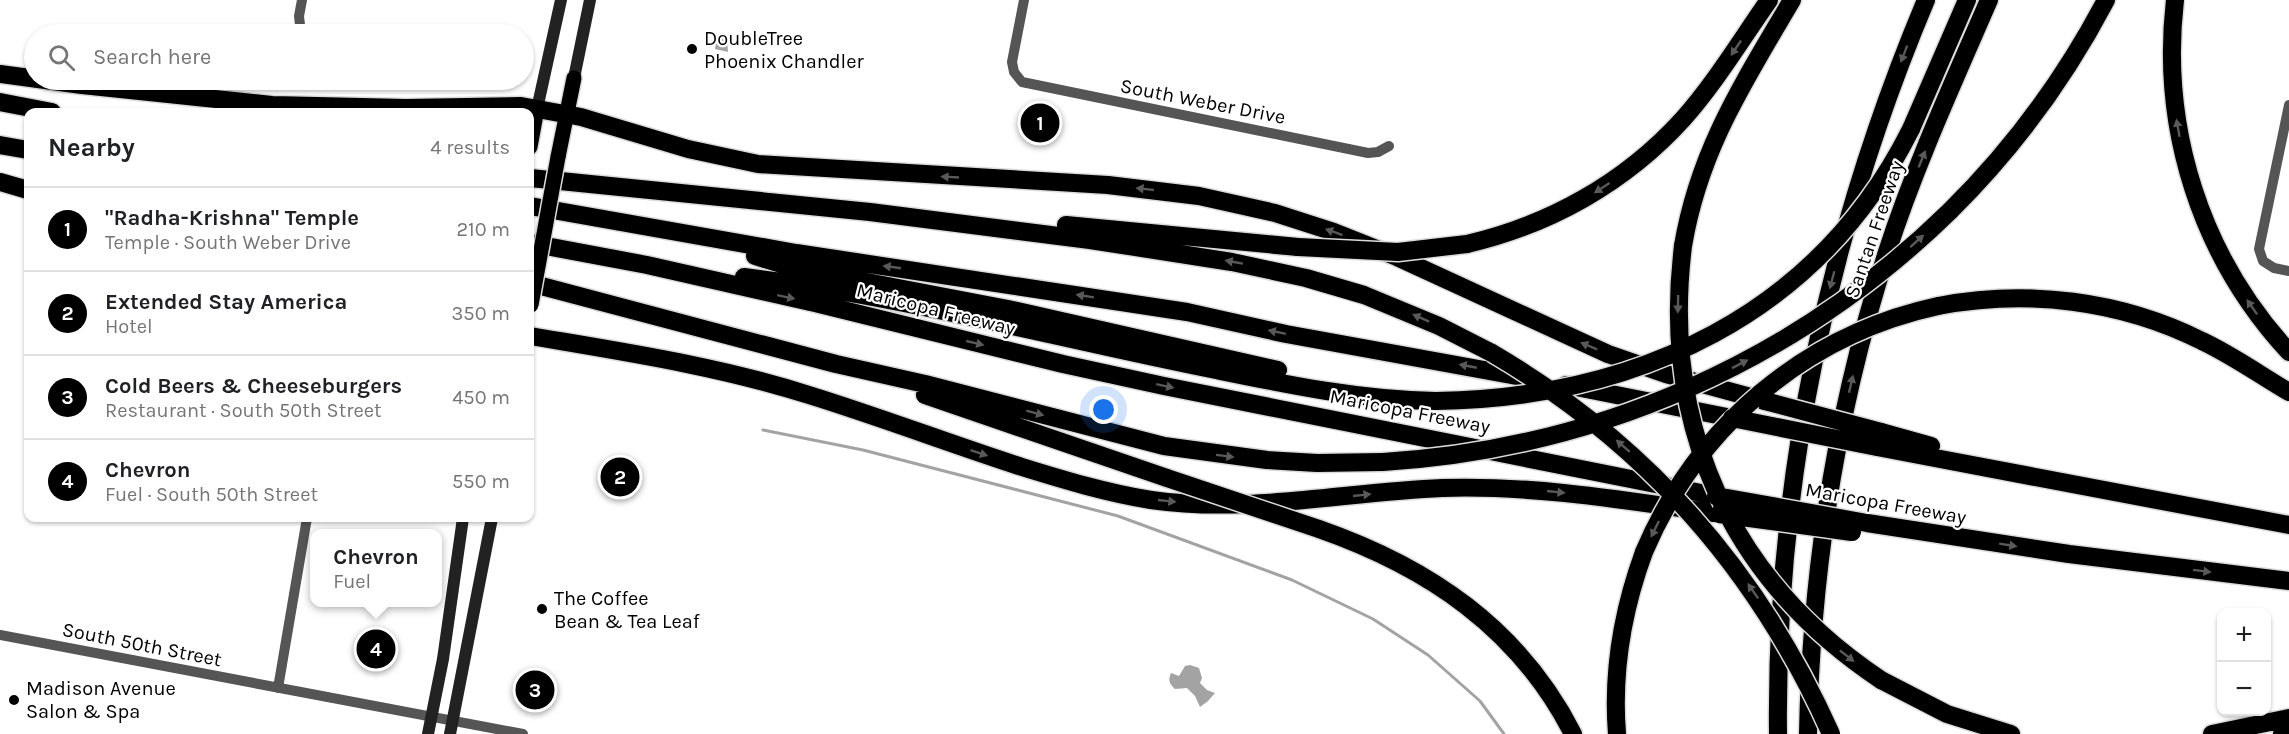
<!DOCTYPE html>
<html lang="en">
<head>
<meta charset="utf-8">
<style>
  body { margin:0; font-family:Karla,sans-serif; background:#f6f6f6; color:#202124 }
  .controls { position:absolute; right:18px; bottom:18px; display:grid; overflow:hidden; border-radius:12px; box-shadow:0 2px 4px #0004 }
  .controls button { width:54px; height:54px; display:grid; place-items:center; padding:0; border:0; border-bottom:2px solid #e0e0e0; background:#fff; color:#202124; font:30px sans-serif }
  .you { position:absolute; left:1104px; top:410px; width:21px; height:21px; margin:-15px; border:4px solid #fff; border-radius:50%; background:#1a73e8; box-shadow:0 0 0 9px #1a73e833 }
  .badge { display:grid; place-items:center; width:39px; height:39px; border-radius:50%; background:#000; color:#fff; font-size:20px; font-weight:700 }
  .pin { position:absolute; translate:-50% -50%; border:3px solid #fff; box-shadow:0 2px 6px #0006 }
  .popup { position:absolute; left:310px; top:529px; width:132px; height:78px; box-sizing:border-box; display:grid; place-content:center; border-radius:12px; background:#fff; filter:drop-shadow(0 2px 4px #0005); font-size:20px; white-space:nowrap; color:#757577 }
  .popup b { font-size:22px; color:#202124 }
  .popup::after { content:''; position:absolute; left:50%; top:100%; margin-left:-12px; border:12px solid transparent; border-top-color:#fff }
  .list { margin:0; padding:0; list-style:none }
  h2 { display:flex; justify-content:space-between; align-items:center; height:78px; margin:0; padding:0 24px; font-size:26px }
  h2 small { font-size:20px; font-weight:400; color:#757577 }
  .list li { display:grid; grid-template-columns:39px 1fr auto; gap:18px; align-items:center; box-sizing:border-box; height:84px; padding:0 24px; border-top:2px solid #e0e0e0 }
  .list b { display:block; font-size:22px; white-space:nowrap }
  .list p { margin:0; font-size:20px; white-space:nowrap; color:#757577 }
  .list em { font-size:20px; font-style:normal; color:#757577 }
  .icon { flex:none; width:33px; height:33px; fill:none; stroke:currentColor; stroke-width:2; stroke-linecap:round; stroke-linejoin:round }
  .map { position:relative; flex:none; width:2289px; height:734px; overflow:hidden }
  .search { position:absolute; background:#fff; box-shadow:0 2px 4px #0004; left:24px; top:24px; width:510px; height:66px; display:flex; align-items:center; gap:15px; box-sizing:border-box; padding:0 21px; border-radius:33px; color:#757577; font-size:22px }
  .panel { position:absolute; background:#fff; box-shadow:0 2px 4px #0004; left:24px; top:108px; width:510px; height:414px; border-radius:12px }
  .map>svg:first-child { display:block }
</style>
</head>
<body>
<div class="map">
<svg width="2289" height="734" viewBox="0 0 2289 734">
  <rect width="100%" height="100%" fill="#fff"/>
  <path fill="#a3a3a3" d="M717,35L727,38L728,52L715,49Z
    M1190,665L1199,668L1202,678L1200,683L1207,690L1215,693L1208,701L1200,707L1195,696L1187,688L1175,689C1169,684 1168,680 1171,673L1179,676L1185,666Z"/>
  <g fill="none" stroke-linecap="round" stroke-linejoin="round">
    <path stroke="#a3a3a3" stroke-width="3" d="M763,430L863,450L1118,516L1292,580L1373,619L1428,655L1480,701L1504,734"/>
    <g stroke="#dbdbdb" stroke-width="18">
      <path id="primary" d="M530,147L537,109
        M558,157L574,78"/>
    </g>
    <g stroke="#dbdbdb" stroke-width="21">
      <path id="motorway" d="M2175,0C2160,129 2201,257 2289,352
        M0,74L82,85L272,105L406,108L521,106L581,117L688,149L758,164L1108,185L1199,196L1275,213L1334,232L1397,257L1608,354L1666,374L1765,401
        M0,102L52,112
        M1911,129L1967,0
        M0,145L28,150
        M530,178L870,212L1090,240L1232,262L1306,278L1364,295L1439,326L1492,353
        M0,182L28,190
        M530,206L796,253L1187,312L1286,334L1533,379
        M1950,211C2013,149 2065,78 2106,0
        M1066,225L1298,247
        M530,243L647,265L815,303L1063,364L1164,386L1716,496
        M1467,244C1549,225 1625,183 1683,119C1715,83 1741,40 1769,0
        M1683,246C1699,150 1744,82 1792,0
        M755,256L794,268L1008,309L1278,370
        M744,277C903,296 1059,339 1216,370C1289,385 1361,400 1436,401
        M530,283L836,364L925,384L1164,446L1267,460L1317,463L1383,462
        M1938,306C2027,289 2120,300 2202,341C2232,355 2260,375 2289,392
        M530,336C624,352 718,366 809,395C880,417 951,444 1022,467C1064,480 1107,493 1151,500C1249,514 1344,492 1442,488C1534,485 1624,500 1714,513
        M1566,385L1732,418
        M925,395L1167,478
        M1881,432L1931,446
        M1877,447L2289,525
        M1867,523L2069,554L2289,581
        M1319,529C1428,567 1519,628 1573,734
        M1881,680L1947,714L2011,734
        M1617,734C1612,671 1622,612 1644,552
        M1778,734C1775,481 1828,233 1926,0
        M1808,734C1811,570 1837,408 1887,252C1915,166 1953,83 1989,0
        M2212,734L2289,718
        M2282,734L2289,732"/>
    </g>
    <path stroke="#555" stroke-width="10" d="M1024,0L1012,62L1014,72L1022,82L1368,153L1378,152L1389,146
      M301,34L299,16L302,0
      M302,34L311,32L320,34
      M2289,105L2259,249L2263,261L2274,268L2289,271
      M0,635L523,734
      M278,688L307,518"/>
    <path stroke="#222" stroke-width="12" d="M574,78L590,0
      M537,109L561,0
      M428,734L443,659L463,518
      M450,734L492,518"/>
    <use href="#primary" stroke="#000" stroke-width="15"/>
    <use href="#motorway" stroke="#000" stroke-width="18"/>
    <g stroke="#dbdbdb" stroke-width="18" stroke-linecap="butt">
      <path id="primary-bridge" d="M531,305L558,157"/>
    </g>
    <g stroke="#dbdbdb" stroke-width="21" stroke-linecap="butt">
      <path id="motorway-bridge" d="M1683,246C1661,425 1729,579 1881,680
        M1298,247L1398,252L1467,244
        M1492,353C1647,444 1758,570 1831,734
        M1436,401C1637,398 1818,315 1911,129
        M1765,401L1881,432
        M1732,418L1877,447
        M1383,462C1597,449 1797,361 1950,211
        M1167,478L1319,529
        M1716,496L1867,523
        M1719,514L1852,532
        M1644,552C1697,427 1804,335 1938,306"/>
    </g>
    <use href="#primary-bridge" stroke="#000" stroke-width="15"/>
    <use href="#motorway-bridge" stroke="#000" stroke-width="18"/>
  </g>
  <defs><path id="oneway-solid" d="M-6-.8H1V-3.2L6.5 0L1 3.2V.8H-6Z" transform="scale(1.5)"/></defs>
  <g fill="#595959">
    <use href="#oneway-solid" transform="translate(1736 48) rotate(124)"/>
    <use href="#oneway-solid" transform="translate(1904 54) rotate(111)"/>
    <use href="#oneway-solid" transform="translate(2178 128) rotate(-100)"/>
    <use href="#oneway-solid" transform="translate(1922 159) rotate(-68)"/>
    <use href="#oneway-solid" transform="translate(950 177) rotate(-177)"/>
    <use href="#oneway-solid" transform="translate(1602 188) rotate(147)"/>
    <use href="#oneway-solid" transform="translate(1145 189) rotate(-174)"/>
    <use href="#oneway-solid" transform="translate(1334 232) rotate(-160)"/>
    <use href="#oneway-solid" transform="translate(1917 241) rotate(-42)"/>
    <use href="#oneway-solid" transform="translate(1234 262) rotate(-170)"/>
    <use href="#oneway-solid" transform="translate(892 267) rotate(-172)"/>
    <use href="#oneway-solid" transform="translate(1832 280) rotate(105)"/>
    <use href="#oneway-solid" transform="translate(1085 296) rotate(-171)"/>
    <use href="#oneway-solid" transform="translate(786 297) rotate(12)"/>
    <use href="#oneway-solid" transform="translate(1678 304) rotate(91)"/>
    <use href="#oneway-solid" transform="translate(2252 307) rotate(-125)"/>
    <use href="#oneway-solid" transform="translate(1421 318) rotate(-156)"/>
    <use href="#oneway-solid" transform="translate(1277 332) rotate(-168)"/>
    <use href="#oneway-solid" transform="translate(975 343) rotate(13)"/>
    <use href="#oneway-solid" transform="translate(1589 346) rotate(-157)"/>
    <use href="#oneway-solid" transform="translate(1740 364) rotate(-27)"/>
    <use href="#oneway-solid" transform="translate(1468 366) rotate(-169)"/>
    <use href="#oneway-solid" transform="translate(1851 384) rotate(-77)"/>
    <use href="#oneway-solid" transform="translate(1165 386) rotate(12)"/>
    <use href="#oneway-solid" transform="translate(1035 413) rotate(15)"/>
    <use href="#oneway-solid" transform="translate(1623 446) rotate(-139)"/>
    <use href="#oneway-solid" transform="translate(979 453) rotate(18)"/>
    <use href="#oneway-solid" transform="translate(1225 456) rotate(7)"/>
    <use href="#oneway-solid" transform="translate(1556 492) rotate(6)"/>
    <use href="#oneway-solid" transform="translate(1362 495) rotate(-6)"/>
    <use href="#oneway-solid" transform="translate(1167 501) rotate(6)"/>
    <use href="#oneway-solid" transform="translate(1655 529) rotate(116)"/>
    <use href="#oneway-solid" transform="translate(2008 545) rotate(9)"/>
    <use href="#oneway-solid" transform="translate(2202 571) rotate(7)"/>
    <use href="#oneway-solid" transform="translate(1753 591) rotate(-125)"/>
    <use href="#oneway-solid" transform="translate(1847 656) rotate(38)"/>
  </g>
  <g fill="#000" stroke="#fff" stroke-width="2">
    <circle cx="692" cy="49" r="6"/>
    <circle cx="542" cy="609" r="6"/>
    <circle cx="14" cy="700" r="6"/>
  </g>
  <g text-anchor="middle" stroke-width="4.5" stroke-linejoin="round" paint-order="stroke">
    <g font-size="20" fill="#000" stroke="#fff" text-anchor="start">
      <text x="704" y="45">DoubleTree<tspan x="704" dy="23">Phoenix Chandler</tspan></text>
      <text x="554" y="605">The Coffee<tspan x="554" dy="23">Bean &amp; Tea Leaf</tspan></text>
      <text x="26" y="695">Madison Avenue<tspan x="26" dy="23">Salon &amp; Spa</tspan></text>
    </g>
    <g font-size="20" fill="#000" stroke="#fff">
      <text transform="translate(1203 101) rotate(11)" y="7">South Weber Drive</text>
      <text transform="translate(1874 229) rotate(-71)" y="7">Santan Freeway</text>
      <text transform="translate(936 309) rotate(14)" y="7">Maricopa Freeway</text>
      <text transform="translate(1410 411) rotate(11)" y="7">Maricopa Freeway</text>
      <text transform="translate(1886 503) rotate(10)" y="7">Maricopa Freeway</text>
      <text transform="translate(142 644) rotate(11)" y="7">South 50th Street</text>
    </g>
  </g>
</svg>
<div class="controls">
<button>+</button>
<button>−</button>
</div>
<div class="you"></div>
<div class="pin badge" style="left:1040px;top:123px">1</div>
<div class="pin badge" style="left:620px;top:477px">2</div>
<div class="pin badge" style="left:535px;top:690px">3</div>
<div class="pin badge" style="left:376px;top:649px">4</div>
<div class="popup"><b>Chevron</b>Fuel</div>
<div class="search"><svg class="icon" aria-label="search" viewBox="0 0 24 24"><circle cx="10" cy="10" r="6"/><path d="M15 15l6 6"/></svg>Search here</div>
<section class="panel">
<h2>Nearby<small>4 results</small></h2>
<ul class="list">
<li><span class="badge">1</span><div><b>&quot;Radha-Krishna&quot; Temple</b><p>Temple · South Weber Drive</p></div><em>210 m</em></li>
<li><span class="badge">2</span><div><b>Extended Stay America</b><p>Hotel</p></div><em>350 m</em></li>
<li><span class="badge">3</span><div><b>Cold Beers &amp; Cheeseburgers</b><p>Restaurant · South 50th Street</p></div><em>450 m</em></li>
<li><span class="badge">4</span><div><b>Chevron</b><p>Fuel · South 50th Street</p></div><em>550 m</em></li>
</ul>
</section>
</div>
</body>
</html>
